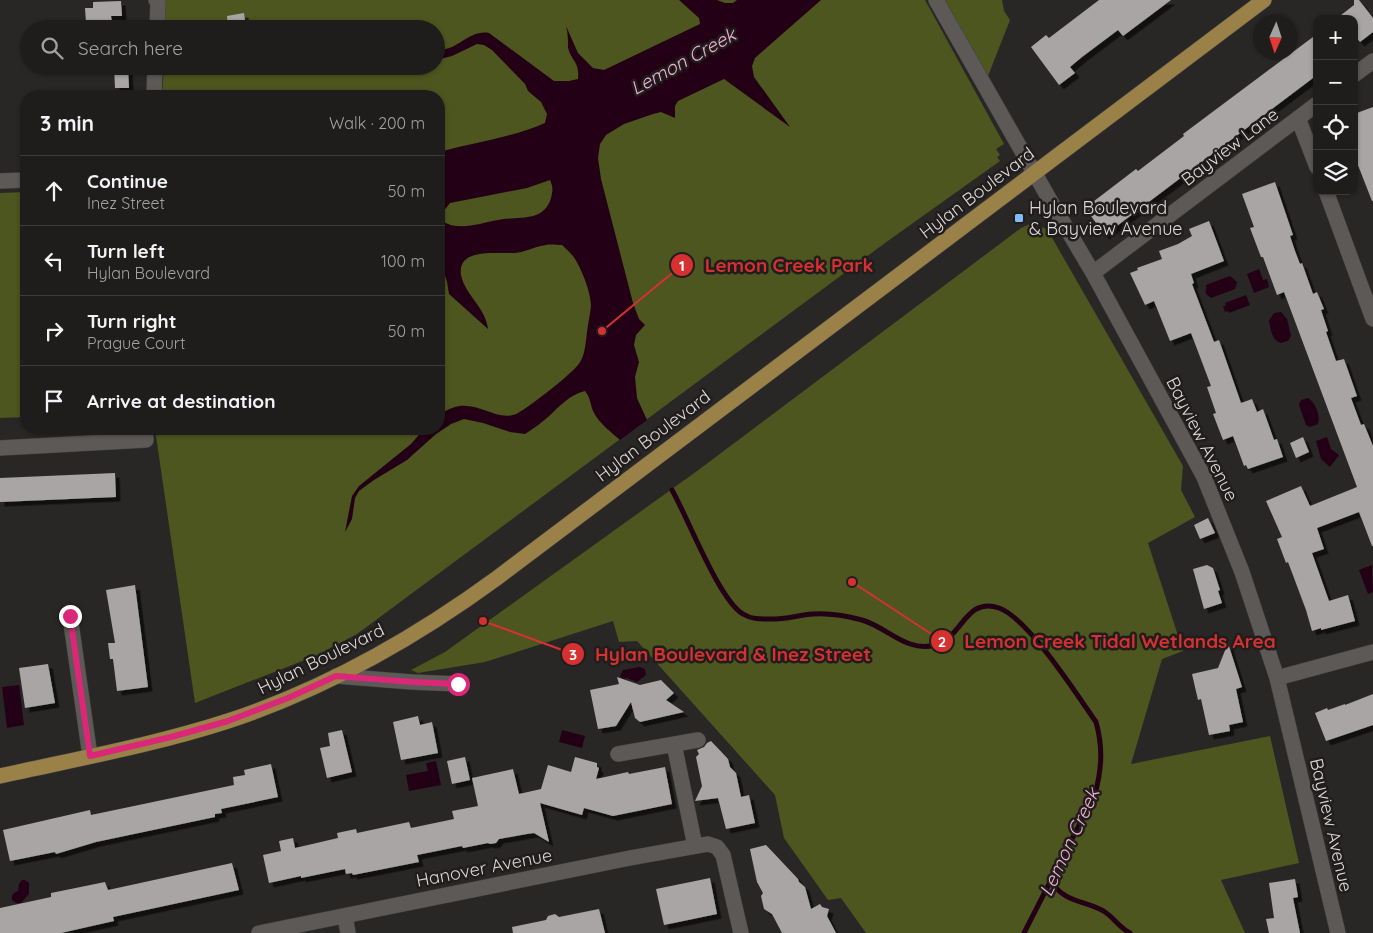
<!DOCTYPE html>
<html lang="en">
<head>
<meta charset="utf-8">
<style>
  body { margin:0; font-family:Quicksand,sans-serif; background:#2c2a29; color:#f1f3f6 }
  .controls { position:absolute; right:15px; top:15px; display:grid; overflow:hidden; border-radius:10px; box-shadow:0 1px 4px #0004 }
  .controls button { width:45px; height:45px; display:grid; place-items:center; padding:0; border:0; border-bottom:1px solid #3c3b3b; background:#1f1d1c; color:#f1f3f6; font:25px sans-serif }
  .compass { position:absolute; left:1253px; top:15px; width:45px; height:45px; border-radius:50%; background:#1f1d1c; box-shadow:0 1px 4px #0004; rotate:183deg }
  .stop { position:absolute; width:15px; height:15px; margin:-11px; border:4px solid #db2777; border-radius:50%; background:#fff }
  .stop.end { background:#db2777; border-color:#fff; box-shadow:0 1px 5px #0008 }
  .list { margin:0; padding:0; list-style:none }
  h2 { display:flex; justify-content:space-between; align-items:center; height:65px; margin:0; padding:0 20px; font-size:21px }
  h2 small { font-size:16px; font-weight:400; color:#a1a2a3 }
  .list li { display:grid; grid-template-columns:32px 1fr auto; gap:15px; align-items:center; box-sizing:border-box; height:70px; padding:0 20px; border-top:1px solid #3c3b3b }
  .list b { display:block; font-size:19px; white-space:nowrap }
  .list p { margin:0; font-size:16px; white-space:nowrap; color:#a1a2a3 }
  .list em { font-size:16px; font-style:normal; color:#a1a2a3 }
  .icon { flex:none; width:28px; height:28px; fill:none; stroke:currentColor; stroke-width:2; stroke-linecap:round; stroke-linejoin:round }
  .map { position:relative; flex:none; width:1373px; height:933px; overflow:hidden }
  .search { position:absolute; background:#1f1d1c; box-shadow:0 1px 4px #0004; left:20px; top:20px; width:425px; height:55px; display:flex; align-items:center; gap:12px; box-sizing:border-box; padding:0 18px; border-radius:28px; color:#a1a2a3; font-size:19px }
  .panel { position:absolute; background:#1f1d1c; box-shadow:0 1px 4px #0004; left:20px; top:90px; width:425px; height:345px; border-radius:20px }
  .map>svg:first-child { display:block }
</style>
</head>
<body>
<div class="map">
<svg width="1373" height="933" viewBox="0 0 1373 933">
  <defs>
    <filter id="shadow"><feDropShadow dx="4.5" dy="4.5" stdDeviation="0" flood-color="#0009"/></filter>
  </defs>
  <rect width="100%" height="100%" fill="#292726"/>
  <path fill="#4d561e" d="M164,0H925L1004,144L996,149L1000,155L997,157L1000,161L885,243L357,634L315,656L195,703L155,429H439V96H162L164,66H436V29H165Z
    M945,0H1002L1004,11L1010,20L988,76Z
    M26,192V424L25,417L0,418V193Z
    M1030,224L1047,229L1183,466L1181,490L1195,517L1148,543L1183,651L1162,659L1131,764L1270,736L1299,863L1221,880L1245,933H866L841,898L828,900L784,838L775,795L637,641L619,642L613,621L485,662L418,673L411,670L445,652L697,471L1021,228Z"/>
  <path fill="#230015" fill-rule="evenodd" d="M679,0H717L725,3H733L737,0H821L755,58L752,66L754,77L790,127L724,79L678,101L675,106V118L661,112L653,114L624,124L606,135L600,144L598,158L601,179L633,303L639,319L645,325L636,335L634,345L639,362L635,377L637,398L647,420L620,440C611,432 600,424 594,413C590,405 591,398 585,391C569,395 560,406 548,417C541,423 533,429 525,434L510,432L483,423L464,419L451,424L436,434L407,460L374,480L359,491L355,498L352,519L345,532L352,496L359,486L411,444L424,429H439V416C471,389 494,426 518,413C529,407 575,372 580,362C585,355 586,341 587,332C588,324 590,315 591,306C591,293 582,270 575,259C572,254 566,249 562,245C557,245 551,244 546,245C535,246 524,253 513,253C498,254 457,247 461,275C465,295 486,308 488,329L449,294L447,282L442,266L439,264V152C474,142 511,138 545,123L547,114L541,102L528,91L525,84L492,50L484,45L477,44L452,56L436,60V51C441,50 447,49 452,47C465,41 474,30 489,33L554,81H569L578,79C580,61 570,60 568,47C568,40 568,33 566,26L578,53L593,68L604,70L700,24L699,18ZM550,180C553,187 553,190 551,198C544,223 517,216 498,220C480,223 459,232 442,221V213L450,203L527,188Z
    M1259,269L1263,280L1267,279L1269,287L1254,293L1247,274Z
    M1230,276L1237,282L1235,289L1211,298C1201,291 1208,293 1206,285Z
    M1246,295L1250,305L1229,313L1228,311L1225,312L1223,306H1226L1225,303Z
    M1281,312L1287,319L1291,336L1288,341L1281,343C1272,341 1271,330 1269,321L1274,313Z
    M1308,398C1315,402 1321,416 1318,424L1310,427L1306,425L1299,405L1301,400Z
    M1327,437L1331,449L1339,455L1330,467L1321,459L1316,441Z
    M1372,565L1373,592L1368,594L1359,570Z
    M640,667L645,669L646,675L637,682L627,678L623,679L620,676L623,670Z
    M19,685L24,725L7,728L2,687Z
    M562,730L585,736L582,748L559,742Z
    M436,761L441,785L409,791L406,775L428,771L426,763Z
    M22,880H25L29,883V894L21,903H16L12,900C11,894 14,893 18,891L19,884Z"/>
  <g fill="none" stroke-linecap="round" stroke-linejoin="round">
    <path stroke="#230015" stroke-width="5" d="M672,490C688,518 719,600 743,614C751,619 759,619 768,619C784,620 798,615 813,614C829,613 847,616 862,620C887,627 907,653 935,645C962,639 965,596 999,608C1028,618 1077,695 1096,722C1103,747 1102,768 1095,794L1024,933
      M1051,881C1065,904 1086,900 1105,912C1114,918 1120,928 1130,933"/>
  </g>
  <path fill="#a8a5a4" filter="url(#shadow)" d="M1099,0H1171L1123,36L1118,30L1082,57L1070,67L1075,73L1059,85L1031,47L1046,35L1049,38Z
    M1354,0H1359L1373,18V32L1360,42L1354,35V19H1336L1354,5Z
    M121,1L122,16H111L112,22L86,23L85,8H93V2Z
    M244,13L246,29H228L227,16Z
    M1317,34V75L1105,235L1085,208L1136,169L1138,171L1184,136L1183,134Z
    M114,66H128L129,88H115Z
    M1373,107V201H1372L1354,155V114Z
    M1275,182L1293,235L1290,236L1295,251L1300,264L1302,263L1313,294L1317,292L1324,309L1321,310L1328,331L1326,332L1336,361L1344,359L1357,396L1351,398L1361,425L1364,424L1373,446V546H1372L1359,512L1317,528L1324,549L1312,553L1329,601L1348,595L1355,621L1321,630V628L1312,631L1306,610L1288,562L1286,563L1277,539L1282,537L1266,501L1301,486L1310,506L1357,487L1284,292L1277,295L1263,257H1261L1250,228L1254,227L1242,194Z
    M1209,221L1224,261L1191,274L1194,283L1192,284L1214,342L1219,340L1241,403L1252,399L1257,412L1263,409L1274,440L1277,439L1283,457L1248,469L1246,465L1244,466L1233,436L1223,440L1213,414L1216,413L1207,387L1211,386L1191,333L1170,341L1154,301L1145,305L1130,273L1138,270L1137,268L1162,259L1159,251L1178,244L1192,236L1189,229Z
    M1303,437L1309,452L1296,458L1290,443Z
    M115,473L116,497L0,502V478Z
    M1208,518L1215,533L1200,539L1194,525Z
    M1207,565L1213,568L1220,590L1218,591L1222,603L1204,609L1193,569Z
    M135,585L148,687L117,691L113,659H110L108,643H115L106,590Z
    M1228,643L1242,687L1236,689L1243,722L1229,725L1230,731L1209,735L1201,699L1198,700L1192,674L1218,668Z
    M48,664L55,703L25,708L19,668Z
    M617,677L640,685L661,680L674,693L666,700L684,712L640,722L635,718L631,702L616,726L598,729L590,690L619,684Z
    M1373,694V725L1326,741L1315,713L1327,708L1328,710L1345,704V705Z
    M418,716L420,725L432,722L438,753L401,760L393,722Z
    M342,730L352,772L327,778L320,748L330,746L328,733Z
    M711,741L728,759L730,767L736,773L741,797L749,795L755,823L726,829L718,798L695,801L702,786L696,757L699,754L697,750L704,747L707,743Z
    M465,757L470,780L452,784L447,761Z
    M575,757L597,763V767L599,768L596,779L628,772L629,774L665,767L672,804L613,816L584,808L582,815L540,803L549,842L534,833L527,834L499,839L496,843L490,844L488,843L463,848L462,846L417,855L419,862L353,875L352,873L346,874L345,869L301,878V876L269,883L263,855L281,851L279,841L293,838L295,848L338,838L337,833L356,829L357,833L409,822L411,828L454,819L452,811L478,806L472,778L513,769L519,794L541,789L548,765L571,772Z
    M271,764L278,797L221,809L222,813L215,814V817L96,842L56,854L55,852L10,861L3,830L90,810L91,815L234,785L233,777L245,775L244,770Z
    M766,845L798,879L799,882L805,887L811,909L820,904L822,907L829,909L827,916L836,933H782L772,914L764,909L761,896L763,893L757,882L751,854L750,849Z
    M232,863L239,890L113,917L114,921L61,933H0V908L51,897V893L105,882L108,890Z
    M710,878L717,914L664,925L656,889Z
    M1295,879L1298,897L1293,898L1300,933H1269L1266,919L1274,918L1269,883Z
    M599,909L605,933H513L512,927L546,920L548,916L555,914L559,917Z"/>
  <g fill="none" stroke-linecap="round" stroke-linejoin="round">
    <g stroke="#464443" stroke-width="16">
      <path id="minor" d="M156,0L158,2L157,29
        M936,0L1051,202L1093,273L1204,477L1242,572L1277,678L1338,933
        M1354,75L1373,61
        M154,96L155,66
        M1298,118L1317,167
        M0,181L26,180
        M1326,191L1373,319
        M1093,273L1317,104
        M0,448L146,440L145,429
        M70,616L90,756
        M336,676L412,682L458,684
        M1277,678L1373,652
        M674,744L695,846
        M618,754L698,740
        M345,916L348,933
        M259,933L630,858L708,844L717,847L723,855L741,933"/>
    </g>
    <g stroke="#464443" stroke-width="16">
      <path id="major" d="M0,776C76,759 154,745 228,721C325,689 415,638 497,578L1264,0"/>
    </g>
    <use href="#minor" stroke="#5c5957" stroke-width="15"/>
    <use href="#major" stroke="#9a8148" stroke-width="15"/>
  </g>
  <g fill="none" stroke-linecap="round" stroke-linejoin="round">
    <path stroke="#db2777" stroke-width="6" d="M70,616L90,756L171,737L228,721L288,698L336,676L412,682L458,684"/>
  </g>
  <rect fill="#7fbdf9" stroke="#201d1c" stroke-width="2" x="1014" y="213" width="10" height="10" rx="2.5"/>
  <g text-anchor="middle" stroke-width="5" stroke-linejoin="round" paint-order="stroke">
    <g font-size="18" fill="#dbd9d8" stroke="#201d1c">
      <text transform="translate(1230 147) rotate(-37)" y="6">Bayview Lane</text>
      <text transform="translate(977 193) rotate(-37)" y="6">Hylan Boulevard</text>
      <text transform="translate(653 436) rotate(-37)" y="6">Hylan Boulevard</text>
      <text transform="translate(1202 439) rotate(63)" y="6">Bayview Avenue</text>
      <text transform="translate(321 659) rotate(-26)" y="6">Hylan Boulevard</text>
      <text transform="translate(1331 825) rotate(77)" y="6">Bayview Avenue</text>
      <text transform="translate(484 868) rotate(-11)" y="6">Hanover Avenue</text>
    </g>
    <g font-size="18" fill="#dbd9d8" stroke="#201d1c" text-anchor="start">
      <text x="1029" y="214">Hylan Boulevard<tspan x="1029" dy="21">&amp; Bayview Avenue</tspan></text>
    </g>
    <g font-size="19" font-style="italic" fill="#f6afd4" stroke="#201d1c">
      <text transform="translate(683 61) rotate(-29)" y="7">Lemon Creek</text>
      <text transform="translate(1069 842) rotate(-65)" y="7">Lemon Creek</text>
    </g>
  </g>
  <path fill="none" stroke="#d63131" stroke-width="2" d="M602 331L682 265M852 582L942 641M483 621L573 654"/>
  <g fill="#d63131" stroke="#201d1c" stroke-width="2">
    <circle cx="602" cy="331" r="5"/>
    <circle cx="852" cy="582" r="5"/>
    <circle cx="483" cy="621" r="5"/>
    <circle cx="682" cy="265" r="12"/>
    <circle cx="942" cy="641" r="12"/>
    <circle cx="573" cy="654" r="12"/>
  </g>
  <g font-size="15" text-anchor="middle" font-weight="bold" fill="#fff">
    <text x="682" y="271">1</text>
    <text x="942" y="647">2</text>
    <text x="573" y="660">3</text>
  </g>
  <g font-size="19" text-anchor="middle" font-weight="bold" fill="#d63131" stroke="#201d1c" stroke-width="5" stroke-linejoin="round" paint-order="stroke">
    <text x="789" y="272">Lemon Creek Park</text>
    <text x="1120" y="648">Lemon Creek Tidal Wetlands Area</text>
    <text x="733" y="661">Hylan Boulevard &amp; Inez Street</text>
  </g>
</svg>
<div class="controls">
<button>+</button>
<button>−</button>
<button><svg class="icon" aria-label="locate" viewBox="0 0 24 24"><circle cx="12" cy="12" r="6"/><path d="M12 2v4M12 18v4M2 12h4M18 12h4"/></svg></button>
<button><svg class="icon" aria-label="layers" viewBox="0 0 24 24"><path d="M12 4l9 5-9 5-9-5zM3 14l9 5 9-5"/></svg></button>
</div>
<svg class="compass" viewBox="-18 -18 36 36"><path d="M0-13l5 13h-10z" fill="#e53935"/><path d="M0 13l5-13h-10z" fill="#a1a2a3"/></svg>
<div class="stop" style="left:458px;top:684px"></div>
<div class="stop end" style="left:70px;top:616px"></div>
<div class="search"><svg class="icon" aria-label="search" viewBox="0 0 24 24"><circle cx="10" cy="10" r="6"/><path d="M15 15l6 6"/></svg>Search here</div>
<section class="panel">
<h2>3 min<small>Walk · 200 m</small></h2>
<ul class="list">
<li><svg class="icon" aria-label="ahead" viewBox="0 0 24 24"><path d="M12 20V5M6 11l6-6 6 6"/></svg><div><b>Continue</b><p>Inez Street</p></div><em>50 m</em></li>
<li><svg class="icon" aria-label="left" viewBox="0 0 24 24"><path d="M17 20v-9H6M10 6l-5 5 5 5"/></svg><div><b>Turn left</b><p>Hylan Boulevard</p></div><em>100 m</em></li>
<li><svg class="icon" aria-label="right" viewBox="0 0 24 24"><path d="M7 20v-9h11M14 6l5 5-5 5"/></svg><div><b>Turn right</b><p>Prague Court</p></div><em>50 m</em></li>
<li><svg class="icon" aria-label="arrive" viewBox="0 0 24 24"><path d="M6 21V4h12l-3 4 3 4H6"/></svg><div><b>Arrive at destination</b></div></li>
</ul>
</section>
</div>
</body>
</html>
